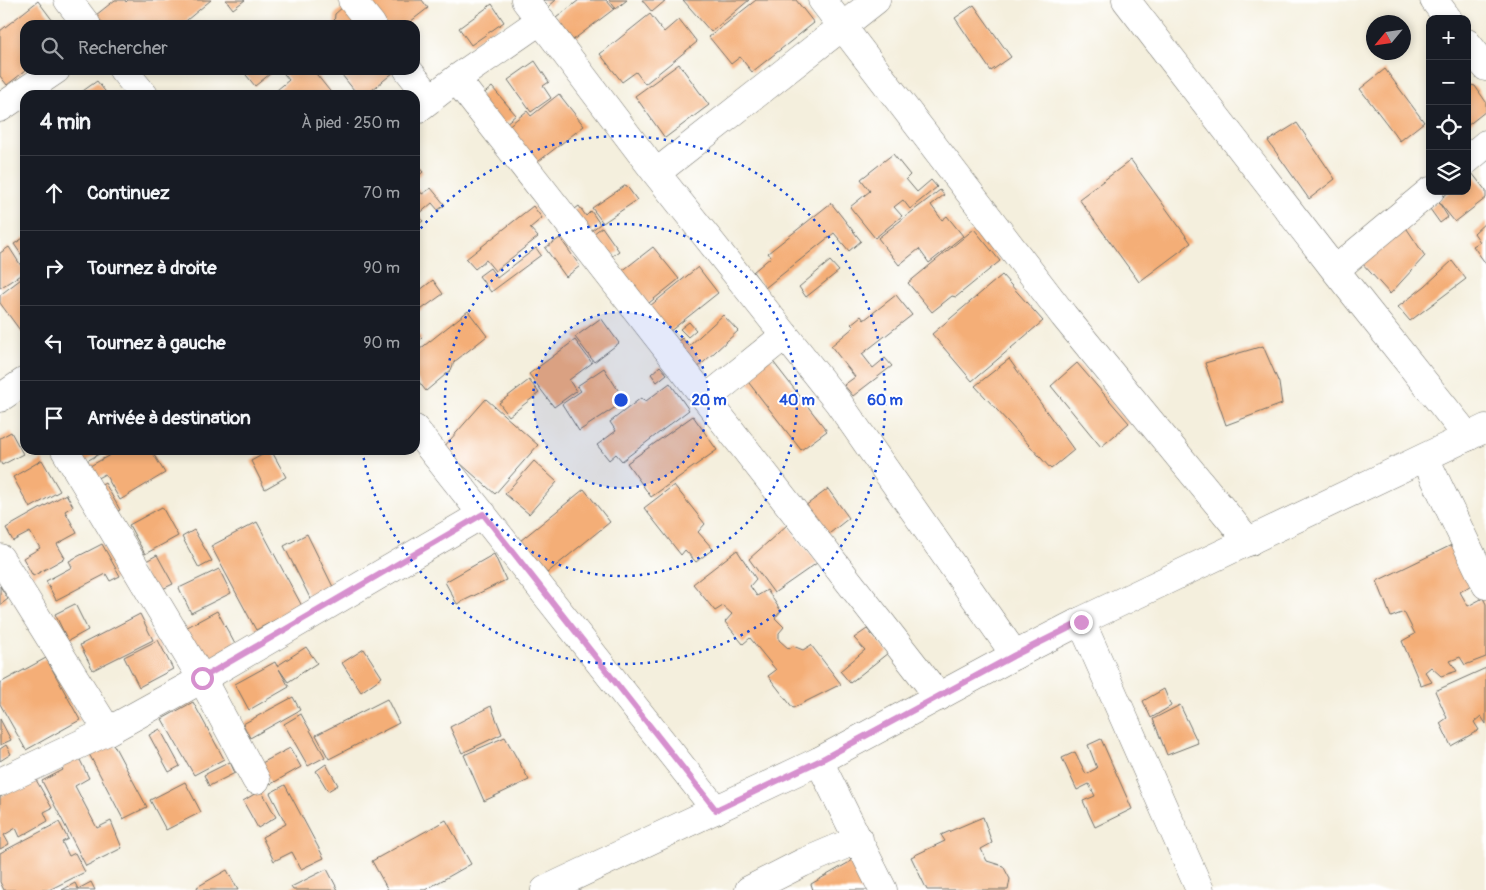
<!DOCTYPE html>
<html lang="fr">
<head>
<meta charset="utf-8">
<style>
  body { margin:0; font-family:Pangolin,sans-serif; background:#242831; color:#f1f3f6 }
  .controls { position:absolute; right:15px; top:15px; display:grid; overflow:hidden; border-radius:10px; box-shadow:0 2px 8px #0003 }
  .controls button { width:45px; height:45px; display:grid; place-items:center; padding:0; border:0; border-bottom:1px solid #363941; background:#171b24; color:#f1f3f6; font:25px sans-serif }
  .compass { position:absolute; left:1366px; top:15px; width:45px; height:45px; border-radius:50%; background:#171b24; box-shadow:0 2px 8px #0003; rotate:241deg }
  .stop { position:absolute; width:15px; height:15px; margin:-11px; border:4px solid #d690ce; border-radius:50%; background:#fff }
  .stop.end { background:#d690ce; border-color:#fff; box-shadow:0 1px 5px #0008 }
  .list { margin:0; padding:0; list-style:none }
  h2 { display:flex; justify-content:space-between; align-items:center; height:65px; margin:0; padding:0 20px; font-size:21px }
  h2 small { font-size:16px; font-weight:400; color:#9ea1a6 }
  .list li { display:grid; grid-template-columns:32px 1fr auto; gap:15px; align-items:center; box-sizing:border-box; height:75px; padding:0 20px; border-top:1px solid #363941 }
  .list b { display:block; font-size:19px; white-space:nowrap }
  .list em { font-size:16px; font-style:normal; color:#9ea1a6 }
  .icon { flex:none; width:28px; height:28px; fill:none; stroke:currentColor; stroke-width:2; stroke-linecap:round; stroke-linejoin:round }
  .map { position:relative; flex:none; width:1486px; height:890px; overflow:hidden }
  .search { position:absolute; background:#171b24; box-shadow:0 2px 8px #0003; left:20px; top:20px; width:400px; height:55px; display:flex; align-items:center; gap:12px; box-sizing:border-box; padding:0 18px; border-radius:15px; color:#9ea1a6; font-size:19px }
  .panel { position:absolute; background:#171b24; box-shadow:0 2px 8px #0003; left:20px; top:90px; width:400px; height:365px; border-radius:15px }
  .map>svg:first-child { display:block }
</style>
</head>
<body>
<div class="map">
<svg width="1486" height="890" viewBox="0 0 1486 890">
  <rect width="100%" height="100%" fill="#fff"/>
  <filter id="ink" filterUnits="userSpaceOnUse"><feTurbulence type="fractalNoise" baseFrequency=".02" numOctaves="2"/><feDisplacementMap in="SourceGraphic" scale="10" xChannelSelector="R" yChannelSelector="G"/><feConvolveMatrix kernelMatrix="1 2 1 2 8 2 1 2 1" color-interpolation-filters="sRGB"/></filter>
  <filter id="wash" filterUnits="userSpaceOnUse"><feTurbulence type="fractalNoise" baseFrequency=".0096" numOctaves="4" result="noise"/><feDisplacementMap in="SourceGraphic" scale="20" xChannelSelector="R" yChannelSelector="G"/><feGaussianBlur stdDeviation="1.12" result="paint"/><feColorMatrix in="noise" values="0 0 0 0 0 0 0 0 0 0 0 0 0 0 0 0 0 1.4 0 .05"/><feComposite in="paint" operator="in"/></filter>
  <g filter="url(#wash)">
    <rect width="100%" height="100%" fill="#f4efdd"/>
    <g id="blocks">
      <path fill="#f4ae77" d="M115,0H125L126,2L128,0H211L181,25H104L96,15Z
        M226,0H245L233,9Z
        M367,0H422L428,8L406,25H385Z
        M543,0H556L548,7Z
        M579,0H606L614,9L573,40L556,18Z
        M609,0H627L616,9Z
        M642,0H666L652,12Z
        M683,0H749L711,32Z
        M756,0H796L814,23L752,72L740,57L731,64L709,37Z
        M38,1L56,25H25V71L7,85L0,76V31Z
        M492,4L504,22L471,45L459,28Z
        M974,5L1011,57L991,71L955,18Z
        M343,7L363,25H334L335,14Z
        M650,14L664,32L679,19L697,42L645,84L636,72L622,82L600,54Z
        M535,61L549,82L543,86L551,98L531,112L508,80Z
        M679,64L709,105L665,138L635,96Z
        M1385,69L1424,122L1400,141L1360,89Z
        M242,70H275L255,86Z
        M281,70H313L333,95H271L289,80Z
        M338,70H393L394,72L372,90L376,95H358Z
        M97,81L108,95H82L80,93Z
        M1467,84L1475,86L1486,102V111L1467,126Z
        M492,87L516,115L500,128L476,100Z
        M559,94L584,126L530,168L502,131L527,111L531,116Z
        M1297,123L1335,179L1309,199L1268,141Z
        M893,154L910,175L906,179L917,192L931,180L937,187L910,209L903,200L894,207L902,216L875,238L850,207L870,191L861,179Z
        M1131,160L1191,243L1139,282L1079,199Z
        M415,163L423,172L415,179Z
        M1472,173L1486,191V198L1455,222L1438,201L1448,217L1440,223L1430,209L1438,201L1450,191H1467V177Z
        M626,185L637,200L603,223L592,208Z
        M418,188L422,194L431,188L445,205L438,210L432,203L418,215L423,221L415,227V190Z
        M940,190L944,195L931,205L942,220L947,216L963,236L929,263L919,249L899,265L878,238Z
        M831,203L861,241L849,251L834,233L765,288L753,272L771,257L768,253Z
        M533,206L542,218L530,228L538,237L495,271L486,260L475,269L466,259Z
        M579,206L586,216L591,211L600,224L587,234L571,212Z
        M1486,222V264L1473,246L1480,242L1474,233Z
        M1405,226L1425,256L1390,294L1361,262Z
        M602,227L619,251L605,261L588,238Z
        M974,229L1000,261L956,297L952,296L932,312L908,283Z
        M25,237V260L14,244Z
        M560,238L580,266L566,277L545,248Z
        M9,247L25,272L0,288V253Z
        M653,247L679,279L644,307L617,275Z
        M536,248L541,255L491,292L479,276L490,268L497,278Z
        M830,261L839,271L806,297L799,287Z
        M1452,261L1466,279L1410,321L1398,307L1425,286Z
        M698,267L718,293L664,336L645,310Z
        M1002,275L1043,321L972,381L932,334Z
        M25,276V337L0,303V295Z
        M433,280L443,294L415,314V294Z
        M896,295L912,315L862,354L873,368L885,358L892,366L853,396L844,385L855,377L831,346L854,327L851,324L861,316L864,320Z
        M468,311L487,336L454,362L451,370L426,391L415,377V353Z
        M723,315L738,331L694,371L672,346L682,338L689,346Z
        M601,318L619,343L594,362L575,337Z
        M689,322L696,330L688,337L680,329Z
        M415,330L422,338L415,344Z
        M575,340L592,363L569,380L576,391L554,407L529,374Z
        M1263,346L1279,383L1282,404L1226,425L1205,363Z
        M767,354L827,431L801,450L742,374Z
        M1009,359L1074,450L1051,469L975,386Z
        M1077,363L1129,423L1101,447L1051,386Z
        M660,366L667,374L657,382L651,374Z
        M604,368L625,401L579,431L562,404L581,391L577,386Z
        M529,380L539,393L509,416L499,403Z
        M670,383L689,410L622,461L616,454L609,460L597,445L616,431L610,422L641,398L646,401Z
        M486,399L538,445L495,494L443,448Z
        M693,416L717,450L651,497L627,463Z
        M11,432L23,454L2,465L0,461V438Z
        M71,450H106L80,465Z
        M119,450H151L165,473L120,500L105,474L88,483L81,471Z
        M271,450L286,477L265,489L251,461Z
        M42,460L60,491L30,508L13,477Z
        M534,461L557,482L529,514L505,494Z
        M105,483L120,510L112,514L97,488Z
        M674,485L705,524L698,532L713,549L696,562L685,550L681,555L644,508Z
        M584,489L610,522L547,573L520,541Z
        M828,489L849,518L825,537L801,509Z
        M66,494L73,506L65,511L77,533L57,544L65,558L33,576L23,558L40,548L30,532L13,541L6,528Z
        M162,507L178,536L145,554L129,525Z
        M257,522L302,606L256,630L211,546Z
        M787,525L817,563L774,593L749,559Z
        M194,530L212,561L199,568L182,537Z
        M307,534L335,591L312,602L284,546Z
        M1458,542L1476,582L1460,592L1468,606L1483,598L1486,604V657L1465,665L1460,657L1450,661L1457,671L1441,676L1431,667L1425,672L1432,682L1421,686L1402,641L1415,634L1404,612L1391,617L1377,581Z
        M102,544L120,576L110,581L106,574L56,600L46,581L72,567L69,561Z
        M737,550L756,579L750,586L757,596L767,590L781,611L775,618L784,627L779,633V640L789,649L793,646L803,650L811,645L841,684L793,708L768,676L776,670L750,638L743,644L725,622L732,614L723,606L715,611L693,584Z
        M494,554L506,580L457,604L445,582Z
        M157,555L173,584L154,593L139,565Z
        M219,569L231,593L191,613L179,588Z
        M0,586L8,599L0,605Z
        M75,604L88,630L68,641L55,614Z
        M217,611L235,644L199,665L180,631Z
        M140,614L153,640L93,670L80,645Z
        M867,629L888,653L850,683L840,671L865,650L854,638Z
        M158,640L173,669L139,687L124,657Z
        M306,647L317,663L288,682L279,669L289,687L249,710L235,684L275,662L277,666Z
        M364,649L382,677L361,692L342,663Z
        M46,658L80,720L26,750L0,704V683Z
        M1486,668V724L1481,716L1474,722L1479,730L1451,746L1440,723L1447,718L1435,691Z
        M1164,689L1171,706L1151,718L1143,701Z
        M293,697L300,710L250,738L243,724Z
        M387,699L399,723L329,759L316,735Z
        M193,702L224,759L194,775L162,719Z
        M1180,705L1198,743L1167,755L1153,719Z
        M491,706L502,734L462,753L450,727Z
        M301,714L325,757L308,766L284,724Z
        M0,719L11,740L0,745Z
        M160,729L180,766L169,772L149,735Z
        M505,737L529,780L484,801L464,755Z
        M110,738L147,807L123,819L87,750Z
        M1101,739L1132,809L1095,827L1083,801L1095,796L1089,784L1077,790L1062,758L1075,752L1086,774L1097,768L1088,745Z
        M6,745L11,754L0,761V749Z
        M290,748L301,767L271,784L260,764Z
        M78,756L89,778L75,786L97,828L111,821L122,848L86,866L42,781L63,770L60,765Z
        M230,762L235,773L209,786L204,775Z
        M326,764L338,785L328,791L316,771Z
        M35,778L52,808L44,812L48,821L20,837L16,828L4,835L9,844L0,849V797Z
        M185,782L201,812L166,830L150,800Z
        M285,785L324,858L301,869L292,852L274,861L262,837L286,824L270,793Z
        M261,790L276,817L258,828L243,801Z
        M983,817L992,843L981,849L987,861L1003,866L1010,879L1008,890H927L911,857L945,841L941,835Z
        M446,820L471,864L425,890H388L372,861Z
        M59,822L68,839L62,842L69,856L75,853L85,872L49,890H4L0,882V853Z
        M855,859L871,890H813L811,884Z
        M327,869L338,890H293L291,887Z
        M227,870L238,890H198L197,887Z
        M91,882L95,890H62L75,883L78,889Z"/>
    </g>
  </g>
  <g filter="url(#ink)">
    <use href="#blocks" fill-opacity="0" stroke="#717069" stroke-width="1"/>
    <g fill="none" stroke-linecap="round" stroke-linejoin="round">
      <g stroke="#717069" stroke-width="29">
        <path id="minor" d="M68,0L87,25
          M352,0L372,25
          M525,0L656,173L838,402L1015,655
          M822,0L1064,316L1249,542
          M1126,0L1335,270L1468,437
          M1434,0L1448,19
          M1467,43L1486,67
          M123,70L144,95
          M408,70L431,99
          M456,79L939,697
          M0,108L56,70
          M415,111L456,79L541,20
          M1467,160L1486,144
          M656,173L876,0
          M1335,270L1430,191
          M0,398L25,381
          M706,399L785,335
          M415,429L716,810
          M65,450L202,679L256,780
          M1425,458L1486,585
          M0,558L108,731
          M1081,621L1200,890
          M819,761L883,890
          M0,782L108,731L202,679L483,514
          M749,890L802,863L859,839"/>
      </g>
      <g stroke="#717069" stroke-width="29">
        <path id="major" d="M545,890L819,761L1015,655L1081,621L1486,428"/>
      </g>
      <use href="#minor" stroke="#fff" stroke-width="28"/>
      <use href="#major" stroke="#fff" stroke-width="28"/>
    </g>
  </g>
  <g fill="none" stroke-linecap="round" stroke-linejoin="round" filter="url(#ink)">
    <path stroke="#d690ce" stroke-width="6" d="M202,678L483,514L716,810L819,761L1015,655L1081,622"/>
  </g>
  <circle cx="621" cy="400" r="88" fill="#1d4ed8" fill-opacity=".12"/>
  <g fill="none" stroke="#1d4ed8" stroke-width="2.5" stroke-dasharray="2.5 5">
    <circle cx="621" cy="400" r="88"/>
    <circle cx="621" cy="400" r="176"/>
    <path d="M416 234A264 264 0 1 1 362 450"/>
  </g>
  <circle cx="621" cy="400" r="8" fill="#1d4ed8" stroke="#fff" stroke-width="2.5"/>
  <g font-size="15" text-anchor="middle" font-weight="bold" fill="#1d4ed8" stroke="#fff" stroke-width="4" stroke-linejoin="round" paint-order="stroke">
    <text x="709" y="405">20 m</text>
    <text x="797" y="405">40 m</text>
    <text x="885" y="405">60 m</text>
  </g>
</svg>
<div class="controls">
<button>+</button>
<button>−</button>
<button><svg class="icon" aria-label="locate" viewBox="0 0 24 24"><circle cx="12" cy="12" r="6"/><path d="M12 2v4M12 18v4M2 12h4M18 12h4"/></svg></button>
<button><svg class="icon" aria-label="layers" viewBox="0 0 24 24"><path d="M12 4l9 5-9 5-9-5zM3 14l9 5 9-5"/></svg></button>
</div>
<svg class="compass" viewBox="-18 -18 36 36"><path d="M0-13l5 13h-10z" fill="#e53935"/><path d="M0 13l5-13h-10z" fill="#9ea1a6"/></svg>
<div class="stop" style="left:202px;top:678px"></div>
<div class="stop end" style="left:1081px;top:622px"></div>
<div class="search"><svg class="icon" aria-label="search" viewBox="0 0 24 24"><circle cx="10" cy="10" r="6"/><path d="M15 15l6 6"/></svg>Rechercher</div>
<section class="panel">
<h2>4 min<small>À pied · 250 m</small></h2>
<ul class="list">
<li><svg class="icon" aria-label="ahead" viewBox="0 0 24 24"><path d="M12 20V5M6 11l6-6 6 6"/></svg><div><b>Continuez</b></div><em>70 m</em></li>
<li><svg class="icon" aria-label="right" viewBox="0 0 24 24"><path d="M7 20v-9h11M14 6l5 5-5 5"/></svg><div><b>Tournez à droite</b></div><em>90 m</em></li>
<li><svg class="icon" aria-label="left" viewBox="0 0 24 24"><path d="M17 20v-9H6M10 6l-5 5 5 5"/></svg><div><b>Tournez à gauche</b></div><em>90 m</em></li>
<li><svg class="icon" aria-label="arrive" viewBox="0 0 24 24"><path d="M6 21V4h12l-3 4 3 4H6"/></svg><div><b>Arrivée à destination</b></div></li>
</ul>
</section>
</div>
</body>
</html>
